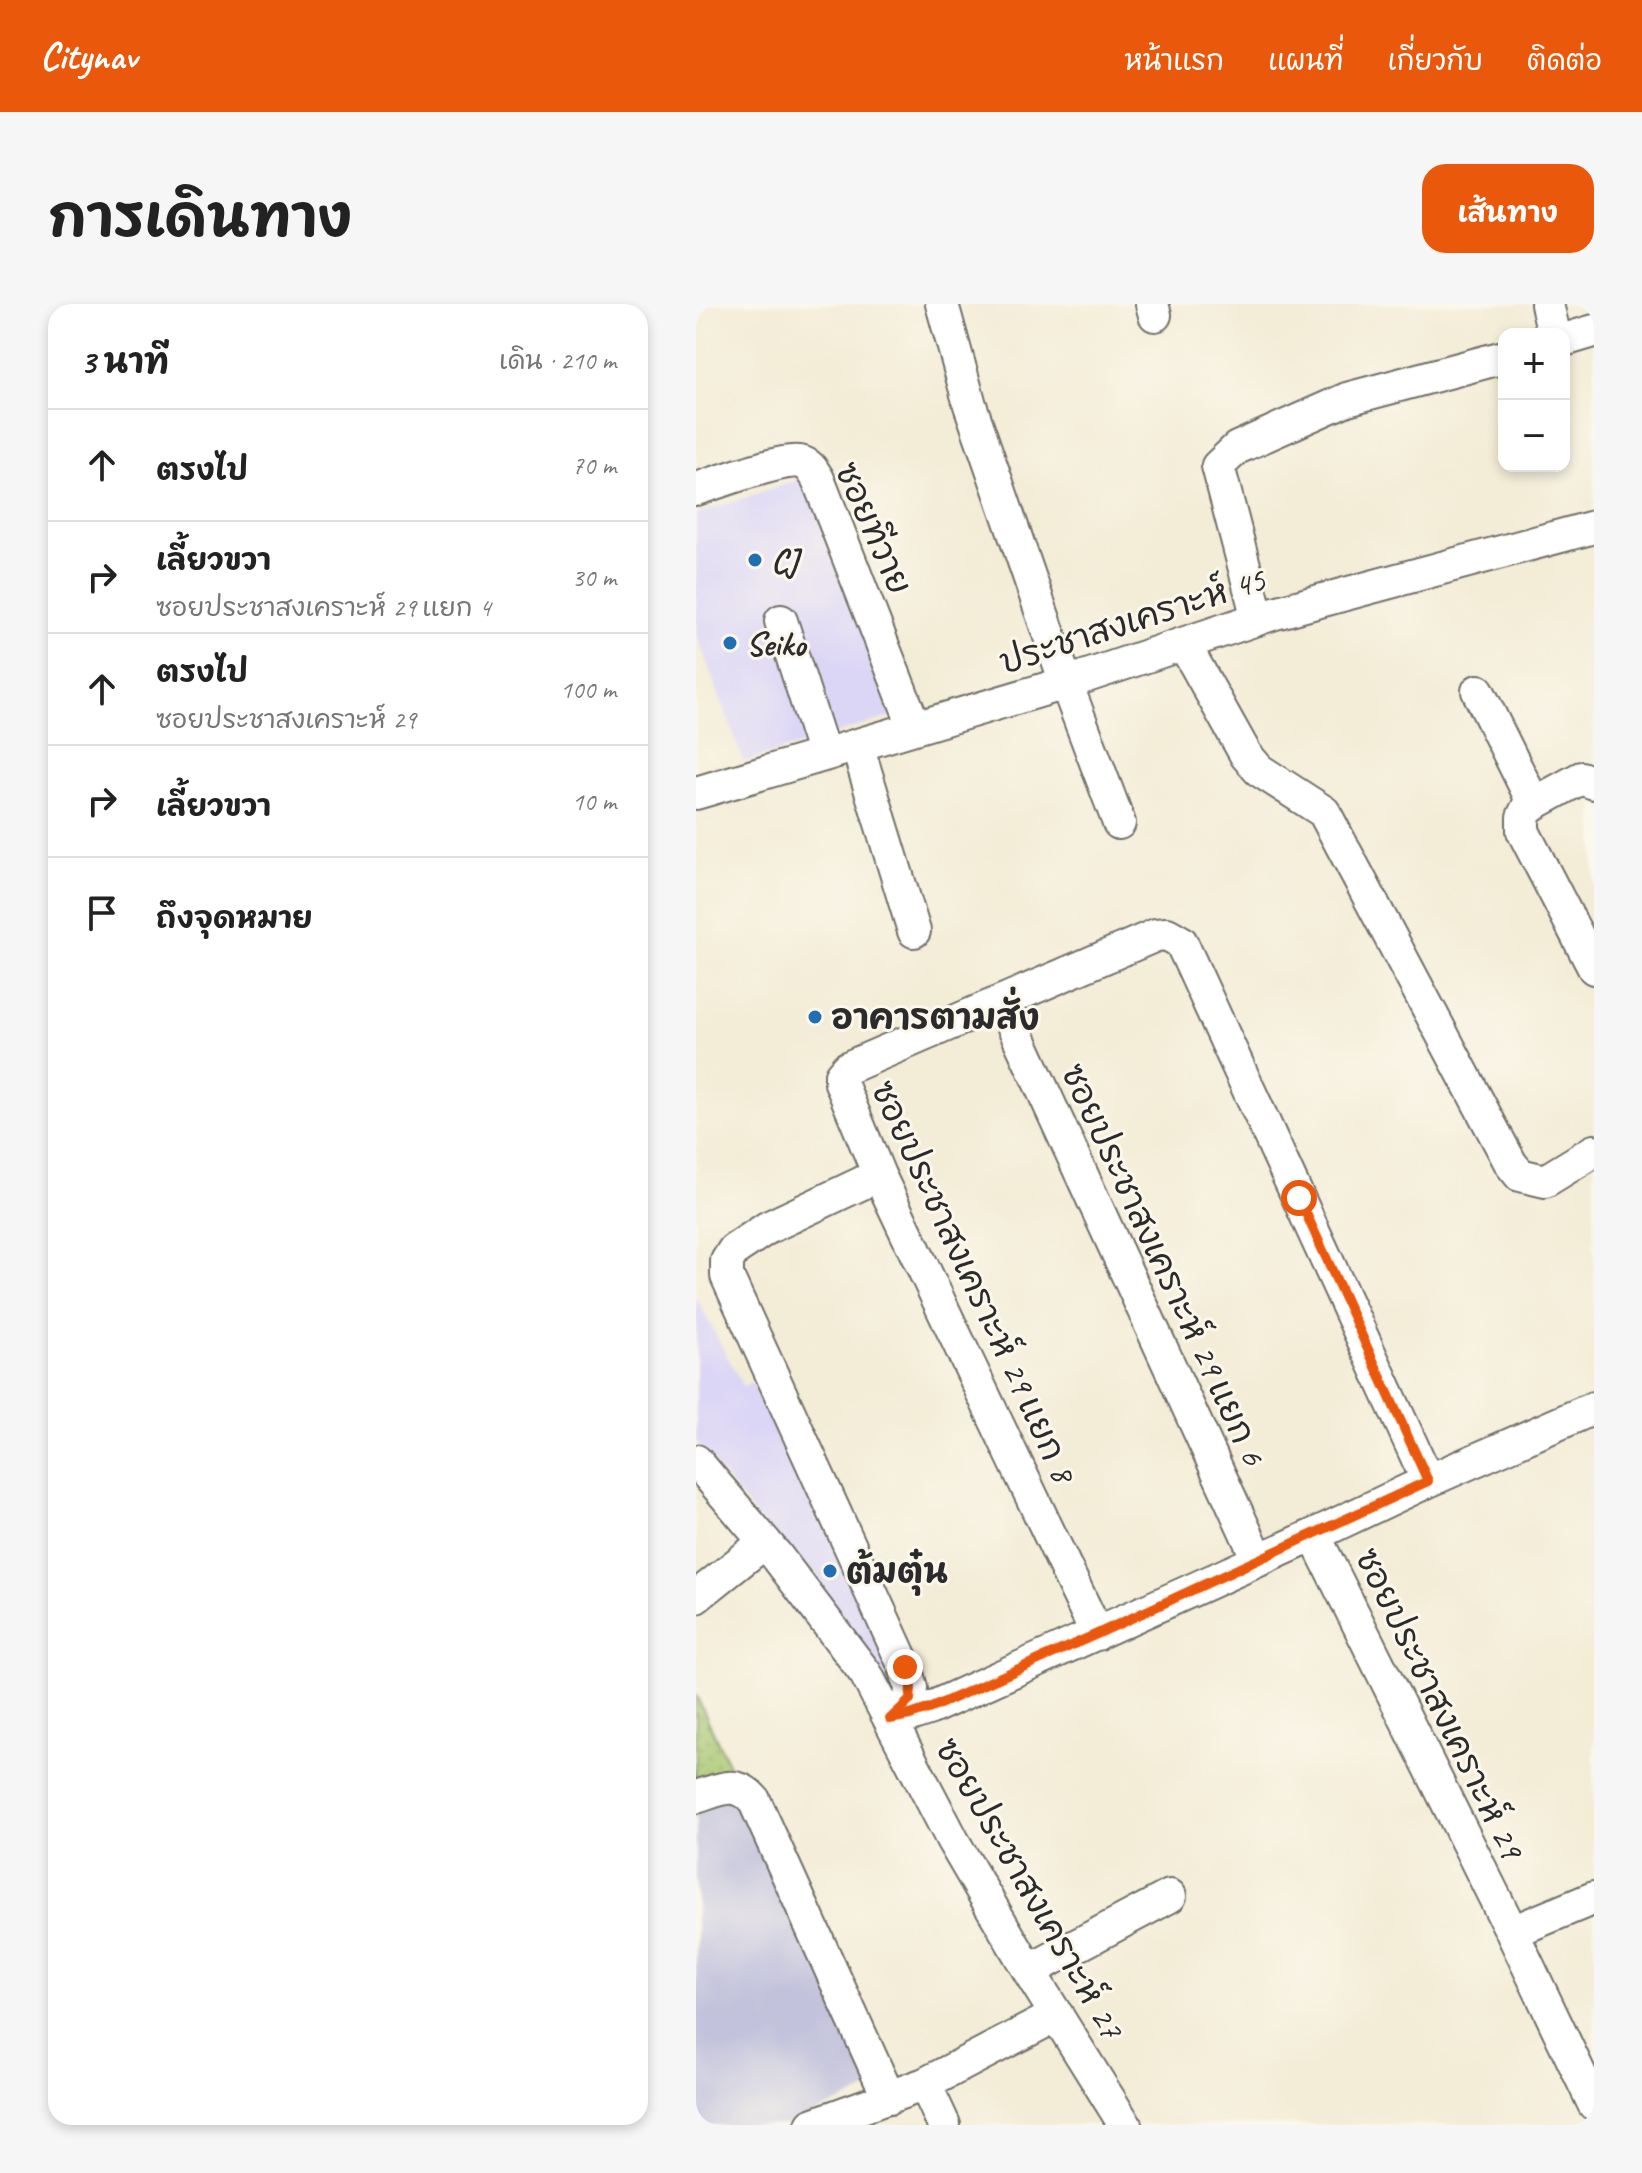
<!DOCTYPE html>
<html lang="th">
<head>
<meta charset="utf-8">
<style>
  body { margin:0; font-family:Caveat,"Playpen Sans Thai",sans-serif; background:#f6f6f6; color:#222 }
  .controls { position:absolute; right:24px; top:24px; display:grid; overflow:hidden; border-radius:16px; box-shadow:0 4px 12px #0003 }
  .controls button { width:72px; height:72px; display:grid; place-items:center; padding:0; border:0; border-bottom:2px solid #e0e0e0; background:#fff; color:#222; font:40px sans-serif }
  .stop { position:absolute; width:24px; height:24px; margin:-18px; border:6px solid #ea580c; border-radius:50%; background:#fff }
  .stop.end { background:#ea580c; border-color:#fff; box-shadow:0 2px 8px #0008 }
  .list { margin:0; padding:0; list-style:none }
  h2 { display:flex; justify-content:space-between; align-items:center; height:104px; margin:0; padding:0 32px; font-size:34px }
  h2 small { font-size:26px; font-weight:400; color:#767676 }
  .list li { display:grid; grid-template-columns:52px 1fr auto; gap:24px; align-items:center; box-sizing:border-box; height:112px; padding:0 32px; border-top:2px solid #e0e0e0 }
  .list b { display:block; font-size:30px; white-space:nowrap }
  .list p { margin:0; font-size:26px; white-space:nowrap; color:#767676 }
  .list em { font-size:26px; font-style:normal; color:#767676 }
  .icon { flex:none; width:44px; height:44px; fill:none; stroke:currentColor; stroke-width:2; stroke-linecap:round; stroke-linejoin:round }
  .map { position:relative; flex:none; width:898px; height:1821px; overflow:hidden; border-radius:24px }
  header { display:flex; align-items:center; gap:48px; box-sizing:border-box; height:112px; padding:0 40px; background:#ea580c; color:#fff }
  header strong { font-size:38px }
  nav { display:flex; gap:44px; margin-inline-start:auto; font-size:28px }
  .intro { display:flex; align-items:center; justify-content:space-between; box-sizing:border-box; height:192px; padding:0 48px }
  h1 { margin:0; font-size:56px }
  .button { padding:20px 36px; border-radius:24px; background:#ea580c; color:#fff; font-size:28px; font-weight:700 }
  main { display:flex; gap:48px; padding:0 48px }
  aside { flex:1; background:#fff; border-radius:24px; box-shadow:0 4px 12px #0003 }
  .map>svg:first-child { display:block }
</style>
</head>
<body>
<header>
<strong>Citynav</strong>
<nav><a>หน้าแรก</a><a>แผนที่</a><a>เกี่ยวกับ</a><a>ติดต่อ</a></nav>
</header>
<div class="intro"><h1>การเดินทาง</h1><a class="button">เส้นทาง</a></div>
<main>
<aside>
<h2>3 นาที<small>เดิน · 210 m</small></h2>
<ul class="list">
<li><svg class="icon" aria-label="ahead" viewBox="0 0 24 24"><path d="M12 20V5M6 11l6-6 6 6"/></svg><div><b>ตรงไป</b></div><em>70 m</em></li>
<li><svg class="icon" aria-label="right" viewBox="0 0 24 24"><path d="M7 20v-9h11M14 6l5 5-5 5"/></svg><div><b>เลี้ยวขวา</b><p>ซอยประชาสงเคราะห์ 29 แยก 4</p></div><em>30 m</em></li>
<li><svg class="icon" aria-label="ahead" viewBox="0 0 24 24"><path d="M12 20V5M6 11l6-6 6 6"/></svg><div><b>ตรงไป</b><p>ซอยประชาสงเคราะห์ 29</p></div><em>100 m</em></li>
<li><svg class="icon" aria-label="right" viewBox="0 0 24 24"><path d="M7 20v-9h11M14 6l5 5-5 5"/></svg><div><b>เลี้ยวขวา</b></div><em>10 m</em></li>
<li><svg class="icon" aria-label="arrive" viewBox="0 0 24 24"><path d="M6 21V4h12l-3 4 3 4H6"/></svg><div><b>ถึงจุดหมาย</b></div></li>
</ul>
</aside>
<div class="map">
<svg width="898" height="1821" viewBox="0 0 898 1821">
  <defs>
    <pattern id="garden-dots" width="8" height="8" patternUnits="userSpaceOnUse" patternTransform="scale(2)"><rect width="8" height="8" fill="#a6c66e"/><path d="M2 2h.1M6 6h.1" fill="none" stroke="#8faa5f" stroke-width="1.8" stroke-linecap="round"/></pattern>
  </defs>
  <rect width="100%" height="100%" fill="#fbf7ec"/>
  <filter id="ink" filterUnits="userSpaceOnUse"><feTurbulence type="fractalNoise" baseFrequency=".0125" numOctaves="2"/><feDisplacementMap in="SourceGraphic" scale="16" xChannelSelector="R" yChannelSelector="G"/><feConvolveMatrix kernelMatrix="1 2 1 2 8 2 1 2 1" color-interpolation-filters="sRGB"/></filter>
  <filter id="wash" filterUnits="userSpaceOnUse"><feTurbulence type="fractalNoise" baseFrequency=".006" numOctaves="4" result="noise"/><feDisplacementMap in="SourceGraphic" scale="32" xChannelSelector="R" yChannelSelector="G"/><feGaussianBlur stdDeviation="1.8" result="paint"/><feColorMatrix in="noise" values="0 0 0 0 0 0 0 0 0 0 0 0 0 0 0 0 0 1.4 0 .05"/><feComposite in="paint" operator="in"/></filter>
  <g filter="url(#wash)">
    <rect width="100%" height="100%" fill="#f3ecd6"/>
    <path fill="#dcd6f6" d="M111,173L206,409L48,458L0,330V210Z
      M0,993L47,1082L69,1073L203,1361L187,1372L0,1137Z"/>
    <path fill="#c2c2dc" d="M36,1487L181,1782L90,1821H0V1500Z"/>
    <path fill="url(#garden-dots)" stroke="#68784c" stroke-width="2" d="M0,1391L37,1470L0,1483Z"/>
  </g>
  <g filter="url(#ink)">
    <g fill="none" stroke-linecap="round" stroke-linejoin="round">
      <g stroke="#716f67" stroke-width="36">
        <path id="minor" d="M246,0L274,101L370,379L423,519
          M456,0L459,11
          M851,0L858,30
          M868,36L898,27
          M0,185C21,179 86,154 104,158C114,160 117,167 122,175L219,424
          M562,315L522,162L541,144L651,95L808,53
          M85,317L128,451
          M488,340L550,451L563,466L628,508L815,860L824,871L849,877L898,847
          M782,387L838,500
          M161,441L218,627
          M898,479L885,474L832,503L827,513V527L898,664
          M0,489L370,379L579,309L898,223
          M306,697L562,1255
          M183,871L71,924L38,946L31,957V972L209,1363L215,1384L214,1396L194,1415
          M0,1157L79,1250L170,1370L257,1537L333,1667L429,1821
          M618,1231L732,1177L898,1104
          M0,1293L69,1238
          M401,1330L183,871L145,779V771L151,764L460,631L471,630L485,638L732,1177
          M194,1415L214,1411L235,1404L618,1231L816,1628L898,1800
          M0,1493C23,1486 40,1475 58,1496L193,1794
          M816,1628L898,1594
          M333,1667L474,1592
          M229,1780L248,1821
          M116,1821L229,1780L361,1711"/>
      </g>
      <use href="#minor" stroke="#fff" stroke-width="32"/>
    </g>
  </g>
  <g fill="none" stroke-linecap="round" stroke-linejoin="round" filter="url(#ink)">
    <path stroke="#ea580c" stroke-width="10" d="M209,1363L215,1384L214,1396L194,1415L214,1411L235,1404L401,1330L732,1177L603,894"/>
  </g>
  <g fill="#1f6fb2" stroke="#fbf7ec" stroke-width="3">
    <circle cx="59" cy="256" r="8"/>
    <circle cx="34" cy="339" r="8"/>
    <circle cx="119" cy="713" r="8"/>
    <circle cx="134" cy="1267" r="8"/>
  </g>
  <g text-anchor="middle" stroke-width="6" stroke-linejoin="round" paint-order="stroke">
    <g font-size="34" fill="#2b2b2b" stroke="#fbf7ec">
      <text transform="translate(178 224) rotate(66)" y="12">ซอยทีวาย</text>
      <text transform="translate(436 316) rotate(-18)" y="12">ประชาสงเคราะห์ 45</text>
      <text transform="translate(468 960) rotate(65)" y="12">ซอยประชาสงเคราะห์ 29 แยก 6</text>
      <text transform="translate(278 977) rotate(65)" y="12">ซอยประชาสงเคราะห์ 29 แยก 8</text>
      <text transform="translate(744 1399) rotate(64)" y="12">ซอยประชาสงเคราะห์ 29</text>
      <text transform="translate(334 1584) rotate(60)" y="12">ซอยประชาสงเคราะห์ 27</text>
    </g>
    <g font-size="34" font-weight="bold" fill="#2b2b2b" stroke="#fbf7ec" text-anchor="start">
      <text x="75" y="268">CJ</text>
      <text x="50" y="351">Seiko</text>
      <text x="135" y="725">อาคารตามสั่ง</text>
      <text x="150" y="1279">ต้มตุ๋น</text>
    </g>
  </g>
</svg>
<div class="controls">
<button>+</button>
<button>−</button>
</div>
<div class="stop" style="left:603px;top:894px"></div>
<div class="stop end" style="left:209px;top:1363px"></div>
</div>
</main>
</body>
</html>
